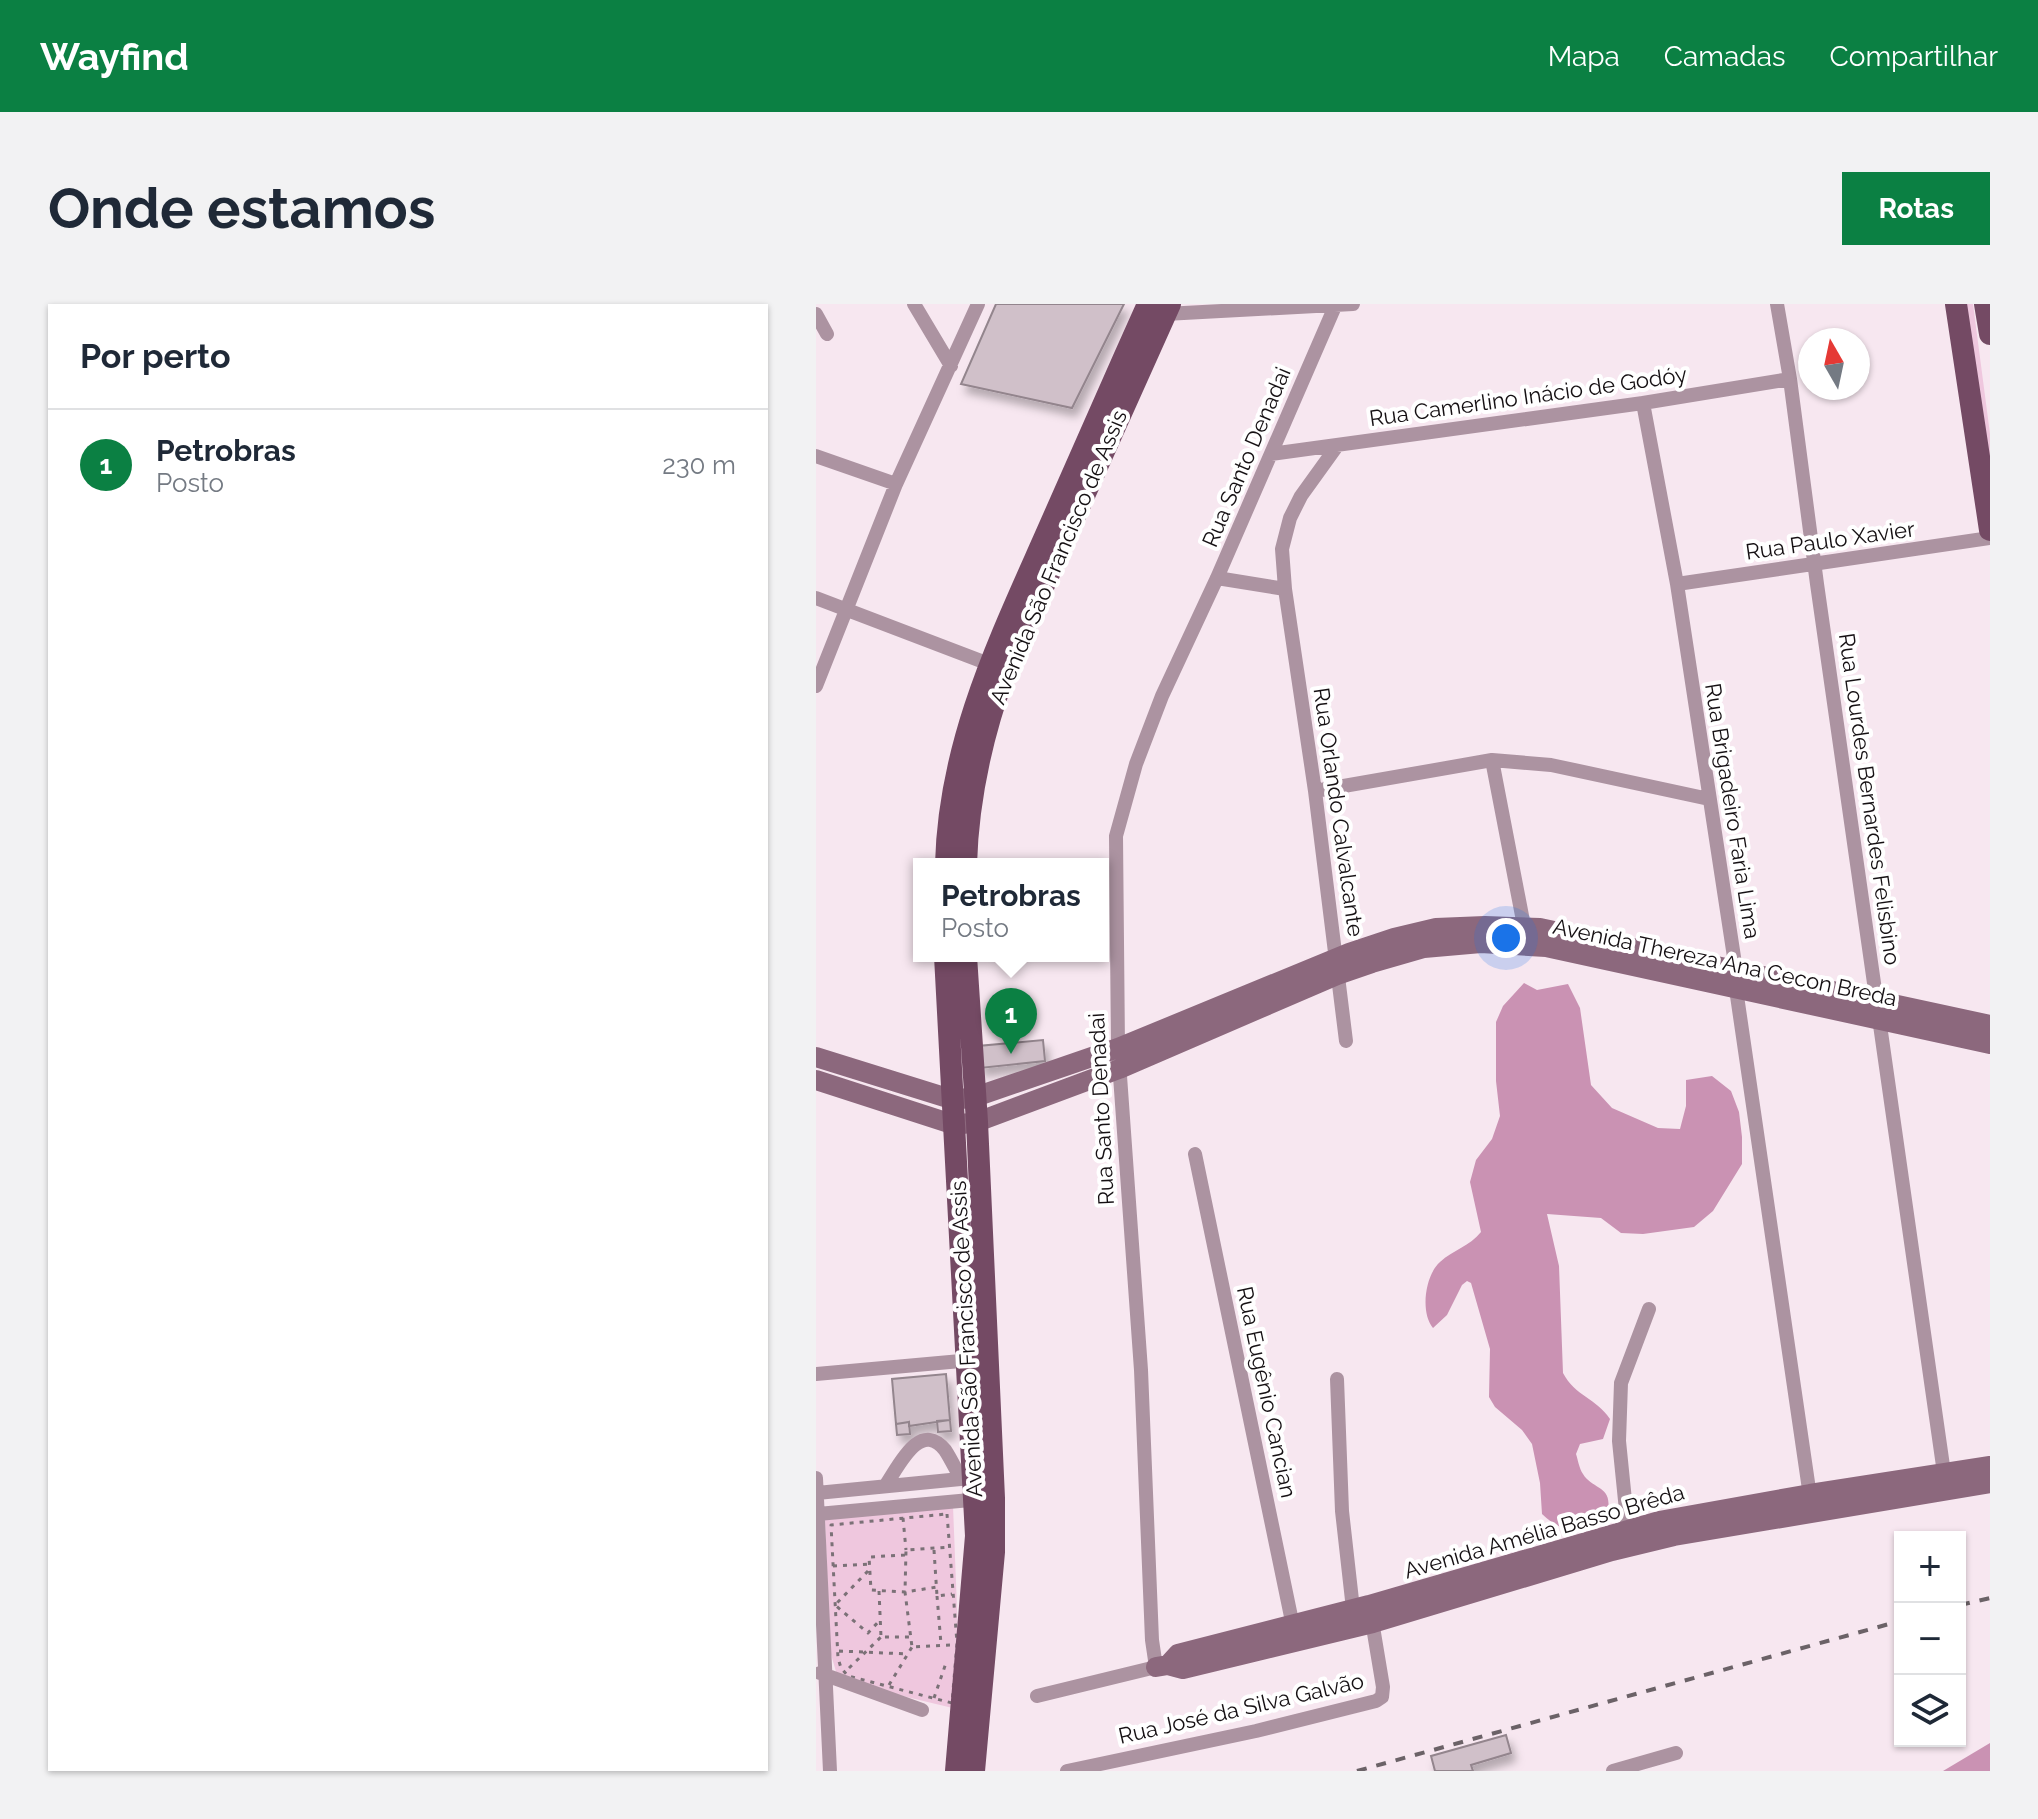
<!DOCTYPE html>
<html lang="pt">
<head>
<meta charset="utf-8">
<style>
  body { margin:0; font-family:Raleway,sans-serif; background:#f2f2f3; color:#1f2937 }
  .controls { position:absolute; right:24px; bottom:24px; display:grid; overflow:hidden; border-radius:0px; box-shadow:0 2px 6px #0004 }
  .controls button { width:72px; height:72px; display:grid; place-items:center; padding:0; border:0; border-bottom:2px solid #e0e1e3; background:#fff; color:#1f2937; font:40px sans-serif }
  .compass { position:absolute; left:982px; top:24px; width:72px; height:72px; border-radius:50%; background:#fff; box-shadow:0 2px 6px #0004; rotate:351deg }
  .you { position:absolute; left:690px; top:634px; width:28px; height:28px; margin:-20px; border:6px solid #fff; border-radius:50%; background:#1a73e8; box-shadow:0 0 0 12px #1a73e833 }
  .badge { display:grid; place-items:center; width:52px; height:52px; border-radius:50%; background:#0b8043; color:#fff; font-size:26px; font-weight:700 }
  .pin { position:absolute; translate:-50% -66px; filter:drop-shadow(0 2px 4px #0008) }
  .pin::after { content:''; position:absolute; top:42px; width:28px; height:24px; background:inherit; clip-path:polygon(0 0,100% 0,50% 100%) }
  .popup { position:absolute; left:97px; top:554px; width:196px; height:104px; box-sizing:border-box; display:grid; place-content:center; border-radius:0px; background:#fff; filter:drop-shadow(0 2px 6px #0005); font-size:26px; white-space:nowrap; color:#747a83 }
  .popup b { font-size:30px; color:#1f2937 }
  .popup::after { content:''; position:absolute; left:50%; top:100%; margin-left:-16px; border:16px solid transparent; border-top-color:#fff }
  .list { margin:0; padding:0; list-style:none }
  h2 { display:flex; justify-content:space-between; align-items:center; height:104px; margin:0; padding:0 32px; font-size:34px }
  h2 small { font-size:26px; font-weight:400; color:#747a83 }
  .list li { display:grid; grid-template-columns:52px 1fr auto; gap:24px; align-items:center; box-sizing:border-box; height:112px; padding:0 32px; border-top:2px solid #e0e1e3 }
  .list b { display:block; font-size:30px; white-space:nowrap }
  .list p { margin:0; font-size:26px; white-space:nowrap; color:#747a83 }
  .list em { font-size:26px; font-style:normal; color:#747a83 }
  .icon { flex:none; width:44px; height:44px; fill:none; stroke:currentColor; stroke-width:2; stroke-linecap:round; stroke-linejoin:round }
  .map { position:relative; flex:none; width:1174px; height:1467px; overflow:hidden; border-radius:0px }
  header { display:flex; align-items:center; gap:48px; box-sizing:border-box; height:112px; padding:0 40px; background:#0b8043; color:#fff }
  header strong { font-size:38px }
  nav { display:flex; gap:44px; margin-inline-start:auto; font-size:28px }
  .intro { display:flex; align-items:center; justify-content:space-between; box-sizing:border-box; height:192px; padding:0 48px }
  h1 { margin:0; font-size:56px }
  .button { padding:20px 36px; border-radius:0px; background:#0b8043; color:#fff; font-size:28px; font-weight:700 }
  main { display:flex; gap:48px; padding:0 48px }
  aside { flex:1; background:#fff; border-radius:0px; box-shadow:0 2px 6px #0004 }
  .map>svg:first-child { display:block }
</style>
</head>
<body>
<header>
<strong>Wayfind</strong>
<nav><a>Mapa</a><a>Camadas</a><a>Compartilhar</a></nav>
</header>
<div class="intro"><h1>Onde estamos</h1><a class="button">Rotas</a></div>
<main>
<aside>
<h2>Por perto<small></small></h2>
<ul class="list">
<li><span class="badge">1</span><div><b>Petrobras</b><p>Posto</p></div><em>230 m</em></li>
</ul>
</aside>
<div class="map">
<svg width="1174" height="1467" viewBox="0 0 1174 1467">
  <defs>
    <filter id="shadow"><feDropShadow dx="4.5" dy="8" stdDeviation="4" flood-color="#0004"/></filter>
  </defs>
  <rect width="100%" height="100%" fill="#f7e7f0"/>
  <path fill="#efc7de" d="M1149,0H1157L1174,130V182Z
    M137,1202L145,1406L49,1383L21,1371L14,1347L9,1216Z"/>
  <path fill="#ca92b3" d="M708,679L721,686L752,680L764,704L775,781L796,804L842,824L864,825L870,802V776L896,772L915,787L923,808L926,833V860L897,907L878,923L827,930L805,929L785,914L731,910L743,962L747,1069C759,1092 780,1094 794,1115L787,1135L764,1140L760,1150C762,1156 763,1164 767,1170C776,1185 796,1182 792,1205C766,1226 753,1235 726,1210L724,1179L716,1140L706,1126L679,1103L673,1093L674,1045L655,979L651,977L646,981L631,1011L617,1024C604,1009 609,971 624,958C637,946 654,942 665,928L654,878L660,856L676,835L684,812L680,777V718L687,702Z
    M1174,1439V1467H1127Z"/>
  <path fill="#d0c0c9" stroke="#93858d" stroke-width="2" filter="url(#shadow)" d="M180,0H308L256,104L145,80Z
    M227,736L229,757L164,764L162,742Z
    M130,1070L134,1116L93,1122V1118L80,1120L76,1075Z
    M134,1116L135,1127L122,1128L121,1117Z
    M93,1118L94,1130L81,1131L80,1120Z
    M690,1431L695,1449L655,1461L657,1467H619L615,1452Z"/>
  <g fill="none" stroke-linecap="round" stroke-linejoin="round">
    <path stroke="#7b7177" stroke-width="3" stroke-dasharray="4 6" stroke-linecap="butt" d="M131,1210L141,1339L136,1399L32,1372L25,1364L22,1354L15,1221Z
      M87,1214L90,1246
      M118,1246L121,1292L136,1290
      M89,1251L53,1253L55,1286L89,1288L121,1283
      M17,1262L54,1260
      M52,1267L19,1301L52,1329L64,1316
      M63,1287L65,1333H95
      M121,1292L125,1340
      M134,1341L96,1343L89,1288L90,1246L134,1243
      M23,1347L92,1350
      M33,1364L65,1333
      M73,1381L96,1343
      M118,1394L130,1359"/>
    <path stroke="#ac93a1" stroke-width="14" d="M98,0L135,62
      M961,0L974,75L1001,280L1129,1176
      M0,10L11,30
      M349,10L537,0
      M827,99L861,280L920,666V685L995,1199
      M521,142L485,192L474,214L466,245L469,285L499,487L530,737
      M455,150L827,99L974,75
      M0,152L80,180
      M401,274L469,285
      M861,280L1174,234
      M0,294L173,360
      M0,382L80,180L162,0
      M676,456L708,622
      M499,487L676,456L735,461L893,495
      M379,850L478,1327
      M0,1070L156,1056
      M521,1075L526,1207L537,1305
      M0,1174L14,1467
      M69,1182C81,1166 103,1114 129,1146C135,1155 140,1166 145,1175
      M1,1189L165,1173
      M2,1210L165,1195
      M812,1226L803,1137L805,1079L833,1005
      M4,1369L106,1406
      M221,1392L340,1363L336,1336L325,1066L302,744L300,532L320,460L346,392L401,274L520,0
      M251,1467L440,1427L560,1397L566,1393L567,1383L555,1311
      M797,1467L860,1449"/>
    <path stroke="#8c687d" stroke-width="20" d="M0,753L138,796L159,793L302,744L533,649L578,634L620,624L669,622L724,624L1174,721
      M0,776L139,821L161,818L303,765L521,671L556,659L608,644L665,639L730,643L1174,740
      M352,1361L362,1350L553,1301L843,1217L994,1190L1174,1162
      M340,1363L352,1361L367,1365L557,1319L796,1247L858,1232L1174,1179"/>
    <path stroke="#744a64" stroke-width="22" d="M1140,0L1174,226
      M1169,0L1174,30
      M130,560C133,441 181,341 228,235C263,156 297,78 332,0
      M150,560C152,493 166,431 189,368L354,0
      M129,652L160,1232L140,1467
      M150,652L161,818L178,1194V1248L158,1467"/>
    <path stroke="#6b6267" stroke-width="4" stroke-dasharray="10 10" stroke-linecap="butt" d="M1144,1301L1174,1294
      M541,1467L1084,1317"/>
  </g>
  <g text-anchor="middle" stroke-width="8" stroke-linejoin="round" paint-order="stroke">
    <g font-size="22" fill="#151013" stroke="#fff">
      <text transform="translate(712 92) rotate(-8)" y="8">Rua Camerlino Inácio de Godóy</text>
      <text transform="translate(430 153) rotate(-67)" y="8">Rua Santo Denadai</text>
      <text transform="translate(1014 236) rotate(-8)" y="8">Rua Paulo Xavier</text>
      <text transform="translate(242 253) rotate(-67)" y="8">Avenida São Francisco de Assis</text>
      <text transform="translate(1054 495) rotate(82)" y="8">Rua Lourdes Bernardes Felisbino</text>
      <text transform="translate(917 507) rotate(81)" y="8">Rua Brigadeiro Faria Lima</text>
      <text transform="translate(523 508) rotate(82)" y="8">Rua Orlando Calvalcante</text>
      <text transform="translate(909 658) rotate(12)" y="8">Avenida Thereza Ana Cecon Breda</text>
      <text transform="translate(285 805) rotate(-93)" y="8">Rua Santo Denadai</text>
      <text transform="translate(150 1035) rotate(-93)" y="8">Avenida São Francisco de Assis</text>
      <text transform="translate(451 1088) rotate(78)" y="8">Rua Eugênio Cancian</text>
      <text transform="translate(728 1227) rotate(-16)" y="8">Avenida Amélia Basso Brêda</text>
      <text transform="translate(425 1404) rotate(-13)" y="8">Rua José da Silva Galvão</text>
    </g>
  </g>
</svg>
<div class="controls">
<button>+</button>
<button>−</button>
<button><svg class="icon" aria-label="layers" viewBox="0 0 24 24"><path d="M12 4l9 5-9 5-9-5zM3 14l9 5 9-5"/></svg></button>
</div>
<svg class="compass" viewBox="-18 -18 36 36"><path d="M0-13l5 13h-10z" fill="#e53935"/><path d="M0 13l5-13h-10z" fill="#747a83"/></svg>
<div class="you"></div>
<div class="pin badge" style="left:195px;top:750px">1</div>
<div class="popup"><b>Petrobras</b>Posto</div>
</div>
</main>
</body>
</html>
